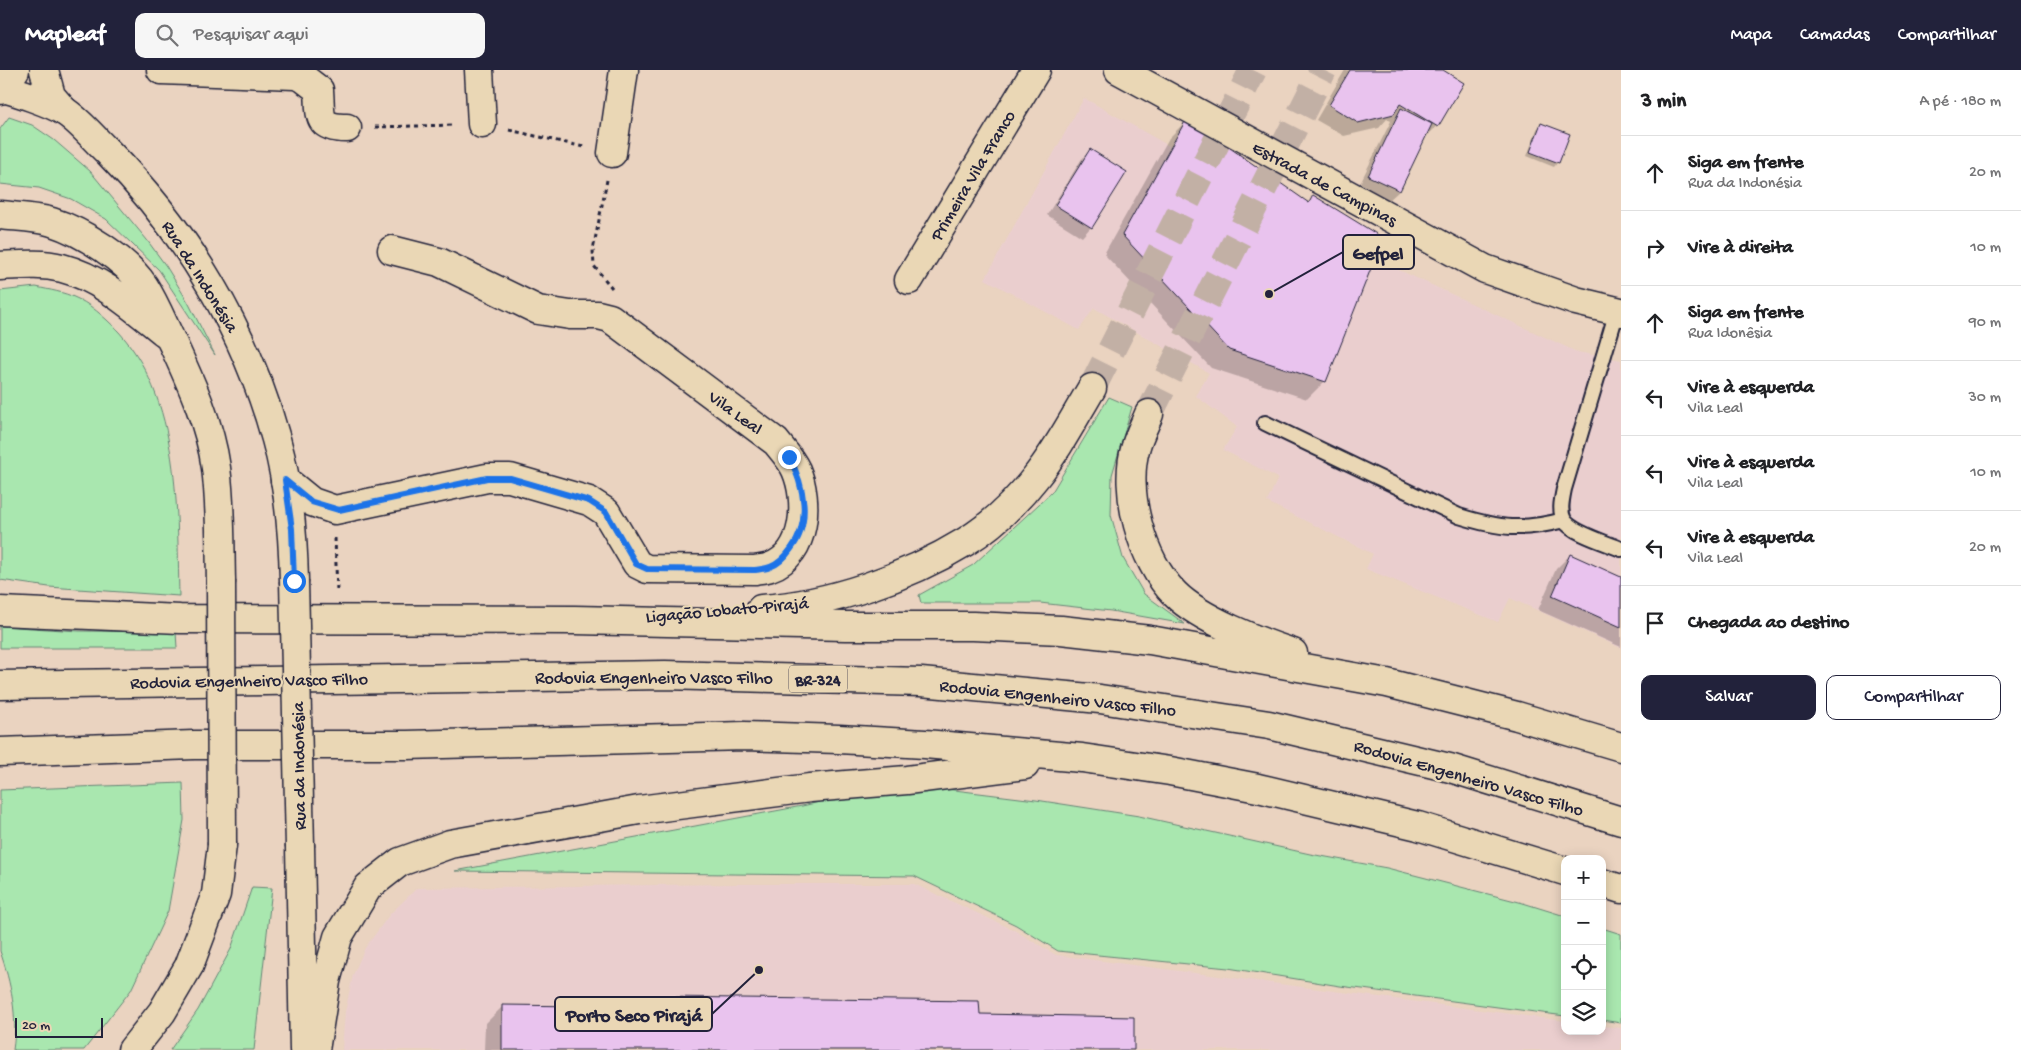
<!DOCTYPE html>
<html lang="pt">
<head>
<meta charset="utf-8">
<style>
  body { margin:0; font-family:"Gochi Hand",sans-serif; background:#f6f6f6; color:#202124 }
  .controls { position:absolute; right:15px; bottom:15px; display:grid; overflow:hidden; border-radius:10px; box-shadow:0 2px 12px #0003 }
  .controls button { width:45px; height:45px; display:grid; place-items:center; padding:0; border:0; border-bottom:1px solid #e0e0e0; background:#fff; color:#202124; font:25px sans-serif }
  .scale { position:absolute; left:15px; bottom:12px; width:88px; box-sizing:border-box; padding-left:5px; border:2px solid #22223b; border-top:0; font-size:14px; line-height:18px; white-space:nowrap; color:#22223b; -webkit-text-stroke:4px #ead7b5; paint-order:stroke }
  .stop { position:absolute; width:15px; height:15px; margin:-11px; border:4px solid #1a73e8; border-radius:50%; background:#fff }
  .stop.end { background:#1a73e8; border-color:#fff; box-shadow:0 1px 5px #0008 }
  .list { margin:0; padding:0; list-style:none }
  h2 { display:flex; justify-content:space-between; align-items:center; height:65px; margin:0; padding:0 20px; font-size:21px }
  h2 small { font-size:16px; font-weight:400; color:#757577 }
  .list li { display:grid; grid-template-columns:32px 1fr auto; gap:15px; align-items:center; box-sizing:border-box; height:75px; padding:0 20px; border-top:1px solid #e0e0e0 }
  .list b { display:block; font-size:19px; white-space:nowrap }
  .list p { margin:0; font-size:16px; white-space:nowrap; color:#757577 }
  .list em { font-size:16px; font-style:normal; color:#757577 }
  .actions { display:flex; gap:10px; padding:15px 20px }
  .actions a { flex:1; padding:11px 0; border:1px solid #22223b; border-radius:10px; text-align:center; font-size:18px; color:#22223b }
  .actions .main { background:#22223b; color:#fff }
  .icon { flex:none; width:28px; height:28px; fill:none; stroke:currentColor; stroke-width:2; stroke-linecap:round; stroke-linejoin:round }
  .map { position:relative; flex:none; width:1621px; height:980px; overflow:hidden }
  header { display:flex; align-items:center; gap:30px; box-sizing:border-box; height:70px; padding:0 25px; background:#22223b; color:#fff }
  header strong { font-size:24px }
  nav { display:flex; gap:28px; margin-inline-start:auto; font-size:18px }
  .search { width:350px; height:45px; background:#f6f6f6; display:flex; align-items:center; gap:12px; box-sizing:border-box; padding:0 18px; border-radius:10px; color:#757577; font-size:19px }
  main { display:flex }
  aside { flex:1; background:#fff }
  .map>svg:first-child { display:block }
</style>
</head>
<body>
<header>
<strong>Mapleaf</strong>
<div class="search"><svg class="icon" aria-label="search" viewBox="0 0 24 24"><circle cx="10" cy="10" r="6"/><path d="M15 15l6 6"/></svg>Pesquisar aqui</div>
<nav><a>Mapa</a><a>Camadas</a><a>Compartilhar</a></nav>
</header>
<main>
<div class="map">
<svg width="1621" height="980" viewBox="0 0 1621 980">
  <rect width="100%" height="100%" fill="#ead3c0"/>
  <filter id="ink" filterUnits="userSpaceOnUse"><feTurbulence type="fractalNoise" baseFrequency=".02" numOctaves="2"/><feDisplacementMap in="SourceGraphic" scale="10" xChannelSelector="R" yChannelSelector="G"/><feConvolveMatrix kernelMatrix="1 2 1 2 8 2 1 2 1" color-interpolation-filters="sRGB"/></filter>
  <g filter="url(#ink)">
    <path fill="#eacece" d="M1084,28L1347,176L1577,282L1621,290V578L1510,528L1498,552L1366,499L1373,484L1267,432L1278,408L1223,380L1237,357L1196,326L1209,303L1094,238L1079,260L985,209Z
      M733,814H914L1014,860L1056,885L1565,951V961H1602V956L1621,958V980H342L345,942L353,905L365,878L390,844L417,818Z"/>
    <path fill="#a9e7af" stroke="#668475" d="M9,47L32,55L54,70L90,101L147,170L166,196L188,232L215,285L159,200L106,149L71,129L39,118L0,114V59Z
      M36,217C50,220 64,222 76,228C88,233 98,242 107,250C181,317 177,434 179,526L49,517L0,510V221Z
      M1109,327L1132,337L1112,405L1111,445L1123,488L1144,524L1185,554L1111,541L1040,533H921L919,525L973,495L1052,422Z
      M0,556L79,561L176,562L177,578H0Z
      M183,713L184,750L168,841L131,920L84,980H13C18,946 11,913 0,881V720Z
      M930,717L1036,730L1139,746L1310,784L1387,798L1523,833L1565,846V946L1340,916L1228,898L1058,881L1016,855L914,806L455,801L802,736L846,726Z
      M252,817L272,818L254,980H170L198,940L231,879Z
      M1602,858L1621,864V953L1602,950Z"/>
    <path fill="#0003" d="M1345,0H1440L1437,56L1423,70L1399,121L1389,130L1359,115L1391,51L1387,49L1379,58L1344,66L1316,50Z
      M1187,50L1307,133L1313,127L1325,311L1307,329L1211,298L1104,184L1169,68Z
      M1541,55L1558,92L1554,97L1527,86L1537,59Z
      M1090,80L1091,157L1082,167L1047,145L1081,90Z
      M1570,485L1621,508V577L1538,540L1556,499Z
      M660,928L978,945L1133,980H484L485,954L503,936L650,939Z"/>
    <path fill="#e9c3ee" stroke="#22223b" d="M1350,0H1443L1464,13L1438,57L1400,34L1394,44L1358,53L1329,35Z
      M1401,38L1432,54L1400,121L1368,106Z
      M1187,48L1309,133L1313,125L1383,168L1326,312L1229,280L1122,165Z
      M1541,53L1570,64L1559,93L1530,82Z
      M1090,79L1127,102L1092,158L1055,135Z
      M1570,484L1621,507V557L1552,526Z
      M660,927L979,931L980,944L1134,947V980H502V935L659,937Z"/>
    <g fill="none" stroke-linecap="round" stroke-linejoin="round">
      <path stroke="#c2b0a5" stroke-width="28" stroke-dasharray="28 14" stroke-linecap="butt" d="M1092,318L1253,0
        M1149,344L1323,0"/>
      <g stroke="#22223b" stroke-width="18">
        <path id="lane" d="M1617,241L1564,419C1562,429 1559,441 1564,450C1572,463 1607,473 1621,479
          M1265,353L1459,446C1501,459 1522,461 1564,450"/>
      </g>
      <g stroke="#22223b" stroke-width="31">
        <path id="street" d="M161,0L295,5L302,7L319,20C321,46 316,58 347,58
          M479,0L482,54
          M612,83L624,0
          M909,210L1036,0
          M285,410L312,432L335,440L487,408H510L589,431L606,442L637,494L647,499L755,500C760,499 765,499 770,497C807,484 809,430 796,400C791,389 783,381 776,372L610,248L598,245H570L538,240L439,192L392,180"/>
      </g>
      <g stroke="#22223b" stroke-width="31">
        <path id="secondary" d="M44,0L51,26L64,41
          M1119,0L1485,199L1576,231L1621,242
          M0,20L15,0"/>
      </g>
      <g stroke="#22223b" stroke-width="31">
        <path id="primary" d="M0,17C15,21 51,33 64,41C79,50 95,70 108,82C187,162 246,260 276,369C289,415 293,462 294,511
          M0,145C17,147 36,147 52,152C83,162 126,189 144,216C156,235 163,254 173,274C191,313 210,354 216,398C221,435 220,474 221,511
          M0,196C21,195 41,193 62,198C101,208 134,238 164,262
          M1149,344C1145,354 1139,365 1136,376C1122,420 1142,492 1175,524C1200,549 1259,572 1293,583
          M761,539C828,535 908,507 965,472C991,456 1016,432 1035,408C1057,381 1074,348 1092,318
          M0,541L180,549L575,550L845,556H973L1061,560L1150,570L1387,613L1517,646L1621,677
          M300,777L304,980
          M132,980L162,942L189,896L216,824L222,775"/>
      </g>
      <g stroke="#22223b" stroke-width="31">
        <path id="highway" d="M0,615L665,605L921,612L1100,629L1269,655L1450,698L1621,751
          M0,682L194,675H407L744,666L839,669L925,674L1082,688L1170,701L1258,718L1418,756L1565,801
          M1602,813L1621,819
          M315,980L326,911L338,867L368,817L400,792L450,774L639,740L810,718L907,710L1025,695"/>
      </g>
      <path stroke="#22223b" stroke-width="3" stroke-dasharray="4 4" stroke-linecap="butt" d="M375,57L454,55
        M509,60L584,77
        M607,110L593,180L594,196L612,218
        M335,468L337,522"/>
      <use href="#lane" stroke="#ead7b5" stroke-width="14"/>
      <use href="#street" stroke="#ead7b5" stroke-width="28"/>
      <use href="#secondary" stroke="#ead7b5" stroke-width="28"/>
      <use href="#primary" stroke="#ead7b5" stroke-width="28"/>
      <use href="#highway" stroke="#ead7b5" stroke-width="28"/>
      <g stroke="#22223b" stroke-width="31" stroke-linecap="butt">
        <path id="primary-bridge" d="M221,511L222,775
          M294,511L300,777"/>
      </g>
      <use href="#primary-bridge" stroke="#ead7b5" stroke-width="28"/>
    </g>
  </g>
  <g fill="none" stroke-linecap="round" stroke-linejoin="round" filter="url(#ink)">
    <path stroke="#1a73e8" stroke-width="6" d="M294,511L292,459L285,410L312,432L339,440L487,408H510L589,431L606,442L636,494L647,499L755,500C760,499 766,499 770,497C779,494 786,486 791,479C812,452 804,415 789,387"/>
  </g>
  <g text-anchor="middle" stroke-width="4.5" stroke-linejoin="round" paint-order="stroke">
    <rect fill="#ead7b5" stroke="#5e5860" stroke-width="1" x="789" y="595.5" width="58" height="27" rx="4"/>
    <g font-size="16" font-weight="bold" fill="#22223b">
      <text x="818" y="615">BR-324</text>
    </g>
    <g font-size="18" fill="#22223b" stroke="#ead7b5">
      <text transform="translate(972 105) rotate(-59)" y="6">Primeira Vila Franco</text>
      <text transform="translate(1325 113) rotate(28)" y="6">Estrada de Campinas</text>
      <text transform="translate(201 206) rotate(58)" y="6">Rua da Indonésia</text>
      <text transform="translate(736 342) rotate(36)" y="6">Vila Leal</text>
      <text transform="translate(727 539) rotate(-5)" y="6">Ligação Lobato-Pirajá</text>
      <text x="654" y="613">Rodovia Engenheiro Vasco Filho</text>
      <text transform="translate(249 610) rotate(-1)" y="6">Rodovia Engenheiro Vasco Filho</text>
      <text transform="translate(1058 627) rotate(6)" y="6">Rodovia Engenheiro Vasco Filho</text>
      <text transform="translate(298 696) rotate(-91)" y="6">Rua da Indonésia</text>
      <text transform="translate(1469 707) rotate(16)" y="6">Rodovia Engenheiro Vasco Filho</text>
    </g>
  </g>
  <path fill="none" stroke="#22223b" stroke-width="2" d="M1269 224L1343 182M759 900L712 944"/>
  <g fill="#22223b" stroke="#ead7b5" stroke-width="2">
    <circle cx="1269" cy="224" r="5"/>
    <circle cx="759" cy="900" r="5"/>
  </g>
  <g fill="#ead7b5" stroke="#22223b" stroke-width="2">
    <rect x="1343" y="165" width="71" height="34" rx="5"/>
    <rect x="555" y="927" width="157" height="34" rx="5"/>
  </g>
  <g font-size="19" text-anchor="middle" font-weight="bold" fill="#22223b">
    <text x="1378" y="189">Gefpel</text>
    <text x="634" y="951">Porto Seco Pirajá</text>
  </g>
</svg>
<div class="controls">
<button>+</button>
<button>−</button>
<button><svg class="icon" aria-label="locate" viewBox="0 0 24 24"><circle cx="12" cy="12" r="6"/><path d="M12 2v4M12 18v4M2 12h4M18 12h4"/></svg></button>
<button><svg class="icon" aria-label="layers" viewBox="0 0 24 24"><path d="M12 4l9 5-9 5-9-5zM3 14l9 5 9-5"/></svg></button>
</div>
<div class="scale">20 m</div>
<div class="stop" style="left:294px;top:511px"></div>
<div class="stop end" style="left:789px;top:387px"></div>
</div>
<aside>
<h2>3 min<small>A pé · 180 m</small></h2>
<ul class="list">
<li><svg class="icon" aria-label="ahead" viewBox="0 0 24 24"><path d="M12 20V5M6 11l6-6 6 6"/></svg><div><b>Siga em frente</b><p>Rua da Indonésia</p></div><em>20 m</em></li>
<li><svg class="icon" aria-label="right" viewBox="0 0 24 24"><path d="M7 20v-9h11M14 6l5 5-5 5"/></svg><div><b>Vire à direita</b></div><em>10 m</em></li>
<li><svg class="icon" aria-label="ahead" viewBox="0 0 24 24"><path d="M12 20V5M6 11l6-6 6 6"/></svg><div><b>Siga em frente</b><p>Rua Idonêsia</p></div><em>90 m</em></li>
<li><svg class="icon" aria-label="left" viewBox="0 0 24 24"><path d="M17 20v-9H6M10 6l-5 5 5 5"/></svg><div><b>Vire à esquerda</b><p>Vila Leal</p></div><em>30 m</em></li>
<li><svg class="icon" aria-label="left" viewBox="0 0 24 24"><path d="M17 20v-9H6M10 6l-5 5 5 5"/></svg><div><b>Vire à esquerda</b><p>Vila Leal</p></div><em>10 m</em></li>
<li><svg class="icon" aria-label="left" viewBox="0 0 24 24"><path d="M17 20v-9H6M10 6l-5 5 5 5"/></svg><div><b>Vire à esquerda</b><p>Vila Leal</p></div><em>20 m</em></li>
<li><svg class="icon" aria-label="arrive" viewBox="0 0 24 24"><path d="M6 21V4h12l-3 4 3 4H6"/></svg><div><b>Chegada ao destino</b></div></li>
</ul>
<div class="actions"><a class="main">Salvar</a><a>Compartilhar</a></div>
</aside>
</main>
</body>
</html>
